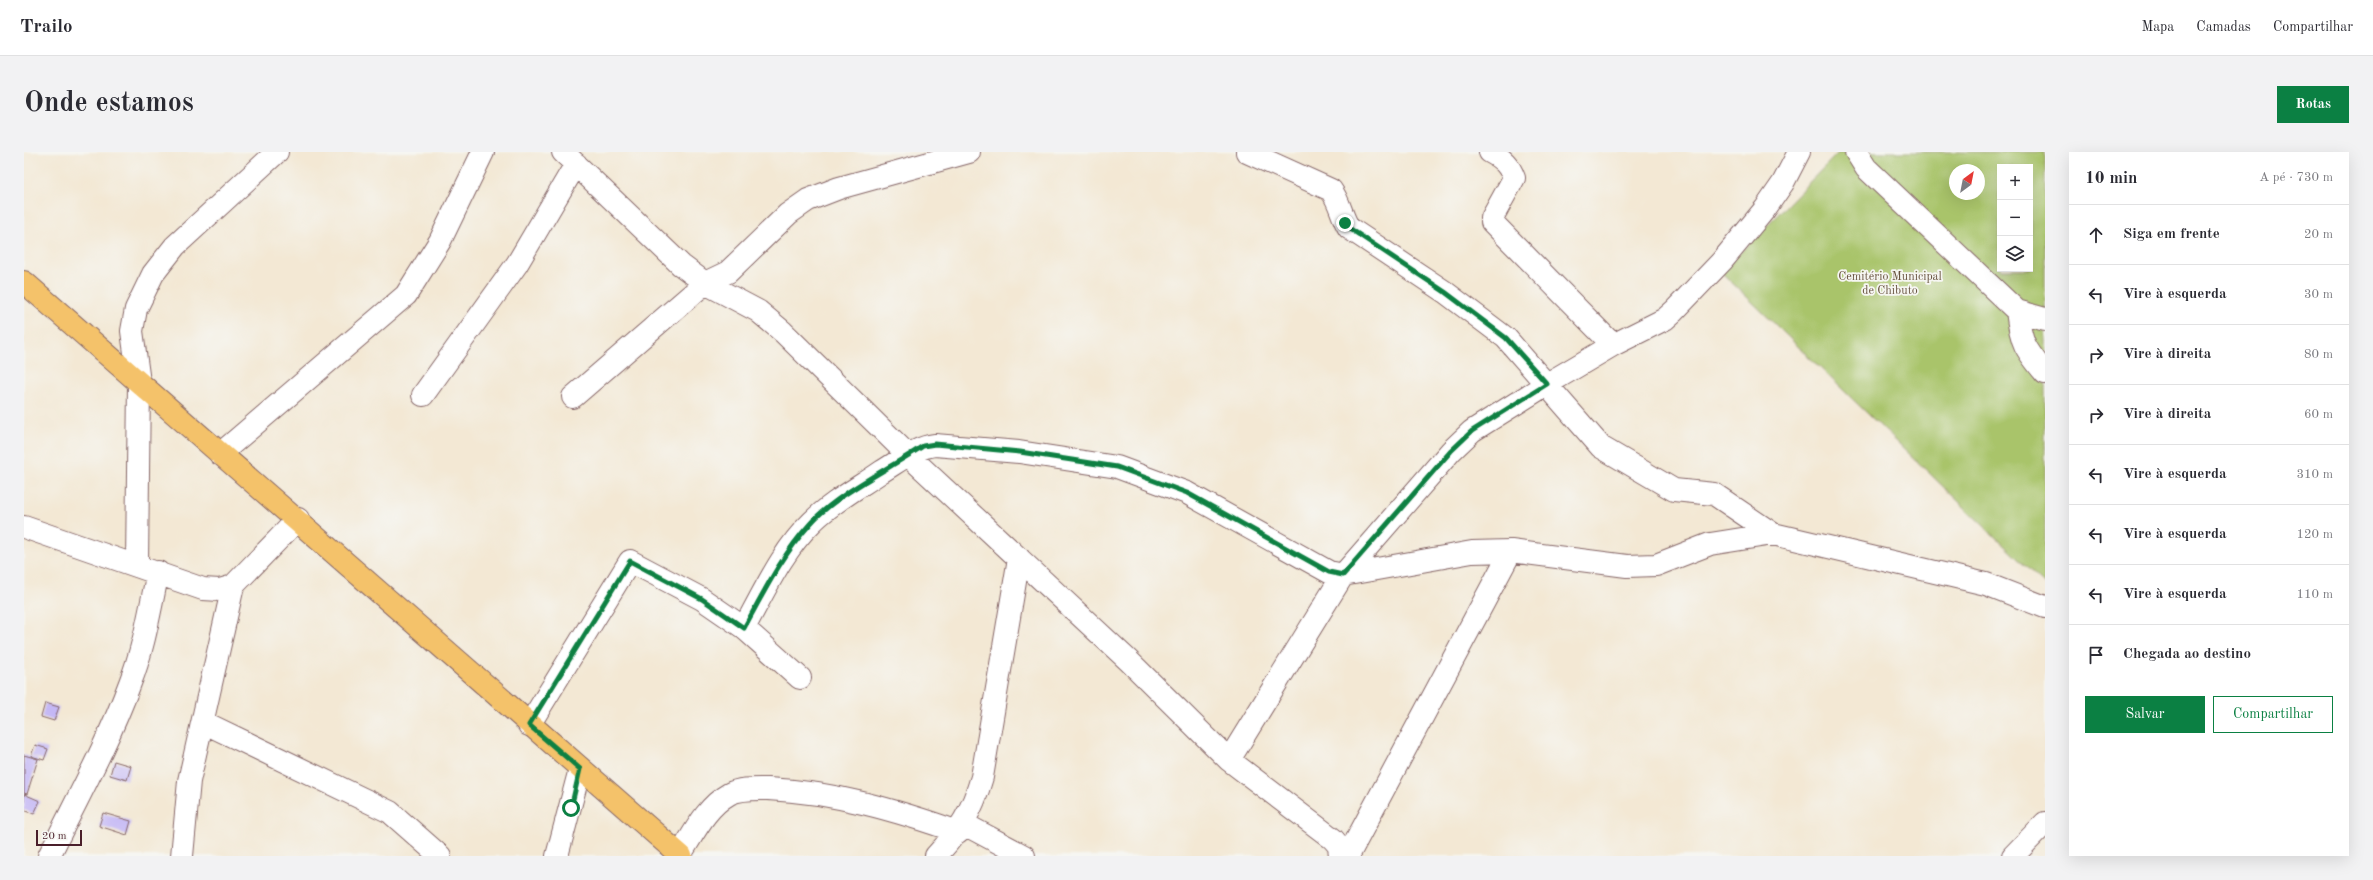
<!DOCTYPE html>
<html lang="pt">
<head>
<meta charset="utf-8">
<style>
  body { margin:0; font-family:"Old Standard TT",serif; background:#f2f2f3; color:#2b2b33 }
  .controls { position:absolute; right:12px; top:12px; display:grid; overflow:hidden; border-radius:0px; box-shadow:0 4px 16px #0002 }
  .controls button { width:36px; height:36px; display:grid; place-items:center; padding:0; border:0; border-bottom:1px solid #e1e1e2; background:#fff; color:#2b2b33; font:20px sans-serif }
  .compass { position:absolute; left:1925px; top:12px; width:36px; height:36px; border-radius:50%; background:#fff; box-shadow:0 4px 16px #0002; rotate:32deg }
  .scale { position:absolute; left:12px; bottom:10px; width:46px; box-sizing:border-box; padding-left:4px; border:2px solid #4a1f2b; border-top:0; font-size:11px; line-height:14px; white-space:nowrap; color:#4a1f2b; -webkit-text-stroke:3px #f6f6f2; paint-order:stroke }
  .stop { position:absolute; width:12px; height:12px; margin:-9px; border:3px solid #0b8043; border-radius:50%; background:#fff }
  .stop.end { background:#0b8043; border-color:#fff; box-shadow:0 1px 4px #0008 }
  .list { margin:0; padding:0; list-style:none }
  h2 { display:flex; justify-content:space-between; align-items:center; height:52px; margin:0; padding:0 16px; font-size:17px }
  h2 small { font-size:13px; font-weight:400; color:#7c7c81 }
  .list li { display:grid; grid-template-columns:26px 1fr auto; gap:12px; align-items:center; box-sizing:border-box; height:60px; padding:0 16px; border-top:1px solid #e1e1e2 }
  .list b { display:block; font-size:15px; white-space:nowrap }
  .list em { font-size:13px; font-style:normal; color:#7c7c81 }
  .actions { display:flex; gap:8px; padding:12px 16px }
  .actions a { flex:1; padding:9px 0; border:1px solid #0b8043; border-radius:0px; text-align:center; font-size:14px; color:#0b8043 }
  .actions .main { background:#0b8043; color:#fff }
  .icon { flex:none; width:22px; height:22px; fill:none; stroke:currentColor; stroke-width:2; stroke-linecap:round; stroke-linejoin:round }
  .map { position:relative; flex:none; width:2021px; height:704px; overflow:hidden; border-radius:0px }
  header { display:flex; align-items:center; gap:24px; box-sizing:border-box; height:56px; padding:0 20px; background:#fff; border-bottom:1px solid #e1e1e2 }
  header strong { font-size:19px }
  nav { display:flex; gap:22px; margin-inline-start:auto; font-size:14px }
  .intro { display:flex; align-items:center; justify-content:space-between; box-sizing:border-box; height:96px; padding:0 24px }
  h1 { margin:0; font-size:28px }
  .button { padding:10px 18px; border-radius:0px; background:#0b8043; color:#fff; font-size:14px; font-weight:700 }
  main { display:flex; gap:24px; padding:0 24px }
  aside { flex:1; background:#fff; border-radius:0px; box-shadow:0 4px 16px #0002 }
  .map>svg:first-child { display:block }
</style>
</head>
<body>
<header>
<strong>Trailo</strong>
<nav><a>Mapa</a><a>Camadas</a><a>Compartilhar</a></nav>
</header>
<div class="intro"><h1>Onde estamos</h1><a class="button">Rotas</a></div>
<main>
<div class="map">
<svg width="2021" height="704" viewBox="0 0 2021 704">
  <rect width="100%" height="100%" fill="#f6f6f2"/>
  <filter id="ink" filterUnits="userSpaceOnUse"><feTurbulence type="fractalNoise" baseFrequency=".025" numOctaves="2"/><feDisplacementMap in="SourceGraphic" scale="8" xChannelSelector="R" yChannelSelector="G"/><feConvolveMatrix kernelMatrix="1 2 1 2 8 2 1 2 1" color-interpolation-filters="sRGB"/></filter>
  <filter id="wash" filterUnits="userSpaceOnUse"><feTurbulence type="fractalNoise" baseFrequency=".012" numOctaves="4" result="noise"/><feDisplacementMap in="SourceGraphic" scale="16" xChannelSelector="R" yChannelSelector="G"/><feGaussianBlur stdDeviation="0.9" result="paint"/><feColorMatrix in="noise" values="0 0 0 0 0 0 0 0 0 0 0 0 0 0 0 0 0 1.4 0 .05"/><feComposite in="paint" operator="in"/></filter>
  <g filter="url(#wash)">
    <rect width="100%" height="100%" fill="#f3e8d4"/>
    <path fill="#a9c46a" stroke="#7a724a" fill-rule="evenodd" d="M1815,0H2021V433L1697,120ZM1976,15H2006V117H1976ZM1931,18H1955V42H1931Z"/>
    <g id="blocks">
      <path fill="#c4b7f5" d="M21,551L35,555L30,569L17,565Z
        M11,593L24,597L20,608L7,604Z
        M0,603L14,607L3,642L0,641Z
        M90,609L107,614L103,628L86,623Z
        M0,642L16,649L10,662L0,658Z
        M79,661L107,669L103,683L75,674Z"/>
    </g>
  </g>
  <g filter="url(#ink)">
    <use href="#blocks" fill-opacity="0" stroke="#856566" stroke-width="1"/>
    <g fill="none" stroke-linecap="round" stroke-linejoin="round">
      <g stroke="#856566" stroke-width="24">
        <path id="minor" d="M539,0L657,113L681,131L734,159L759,180L885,304L1105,509L1205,608L1309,687L1315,694L1316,704
          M1223,0L1307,38C1317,52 1317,64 1325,76L1421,140L1482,186L1577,295L1650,338L1690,342L1749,382
          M1466,0C1479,7 1485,13 1490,26L1468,66V70L1589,193
          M1832,0L1842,16L1993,159L2021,167
          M1993,159C1997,191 2001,197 2021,221
          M399,243L493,112L552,12
          M549,245L681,131L704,120L764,62L784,48L815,36L945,0
          M196,302L382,143L416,89L459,0
          M0,375L179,437L196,438L209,434L274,367
          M113,413L115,230L108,179L112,157L129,122L151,94L253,0
          M720,476C740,440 758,399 788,370C808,350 834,336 857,320C874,310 892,295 911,293L995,300L1093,315L1163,341L1305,420L1319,423L1448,400L1487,399L1603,414L1632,413L1686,392L1749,382L1962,432L2021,455
          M179,570L366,660L416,704
          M505,573L606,409L678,447L720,476L776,526
          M1205,608L1319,423L1427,299L1448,279L1523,232L1589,193L1641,167L1650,159L1698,109L1741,57L1759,31L1775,0
          M940,672L1000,704
          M656,703C670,681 682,655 705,642C716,636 732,637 744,637C809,640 872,658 934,680
          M25,704C53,647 84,591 106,531C120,496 126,457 134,420
          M158,704L165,629L209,434
          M533,704L556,617
          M912,704C936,678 948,660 958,625L995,406
          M1324,704L1487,399
          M1989,704L2021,671"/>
      </g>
      <g stroke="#856566" stroke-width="24">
        <path id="major" d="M0,130L657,704"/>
      </g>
      <use href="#minor" stroke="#fff" stroke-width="22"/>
      <use href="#major" stroke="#f4c26a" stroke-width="22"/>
    </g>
  </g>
  <g fill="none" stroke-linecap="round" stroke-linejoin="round" filter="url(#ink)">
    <path stroke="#0b8043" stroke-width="5" d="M547,656L556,617L505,573L606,409L678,447L720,476C740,440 758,403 786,372C812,342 865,317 899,294L911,292L996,300L1093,315L1163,341L1305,420L1319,423L1427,299L1448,279L1523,232L1482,186L1421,140L1325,76L1321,71"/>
  </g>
  <g text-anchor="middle" stroke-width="3.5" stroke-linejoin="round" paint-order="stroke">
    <g font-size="12" fill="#66513e" stroke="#f6f6f2">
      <text x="1866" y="128">Cemitério Municipal<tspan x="1866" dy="14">de Chibuto</tspan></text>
    </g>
  </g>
</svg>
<div class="controls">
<button>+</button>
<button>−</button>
<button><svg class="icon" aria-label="layers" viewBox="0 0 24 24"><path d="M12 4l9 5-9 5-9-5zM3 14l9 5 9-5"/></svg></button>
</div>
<svg class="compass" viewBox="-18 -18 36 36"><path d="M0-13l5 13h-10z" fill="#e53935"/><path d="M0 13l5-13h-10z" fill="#7c7c81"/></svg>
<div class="scale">20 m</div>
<div class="stop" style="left:547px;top:656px"></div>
<div class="stop end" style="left:1321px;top:71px"></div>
</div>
<aside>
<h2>10 min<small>A pé · 730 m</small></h2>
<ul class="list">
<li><svg class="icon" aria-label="ahead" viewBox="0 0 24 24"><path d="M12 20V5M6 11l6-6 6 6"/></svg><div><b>Siga em frente</b></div><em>20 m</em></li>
<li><svg class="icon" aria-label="left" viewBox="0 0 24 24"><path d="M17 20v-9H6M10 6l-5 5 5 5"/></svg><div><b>Vire à esquerda</b></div><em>30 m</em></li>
<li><svg class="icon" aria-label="right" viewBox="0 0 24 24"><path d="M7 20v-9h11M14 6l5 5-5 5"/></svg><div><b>Vire à direita</b></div><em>80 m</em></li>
<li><svg class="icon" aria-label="right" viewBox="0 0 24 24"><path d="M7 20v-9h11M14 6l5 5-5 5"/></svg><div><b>Vire à direita</b></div><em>60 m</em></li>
<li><svg class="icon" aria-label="left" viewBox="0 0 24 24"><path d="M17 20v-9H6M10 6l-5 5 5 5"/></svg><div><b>Vire à esquerda</b></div><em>310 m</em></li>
<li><svg class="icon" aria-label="left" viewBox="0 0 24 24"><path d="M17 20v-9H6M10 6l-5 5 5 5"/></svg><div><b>Vire à esquerda</b></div><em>120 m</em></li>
<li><svg class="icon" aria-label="left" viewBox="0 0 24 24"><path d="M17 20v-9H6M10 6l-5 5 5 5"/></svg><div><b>Vire à esquerda</b></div><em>110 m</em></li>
<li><svg class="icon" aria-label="arrive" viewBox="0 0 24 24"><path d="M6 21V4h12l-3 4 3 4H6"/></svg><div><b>Chegada ao destino</b></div></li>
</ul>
<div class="actions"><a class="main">Salvar</a><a>Compartilhar</a></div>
</aside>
</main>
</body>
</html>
